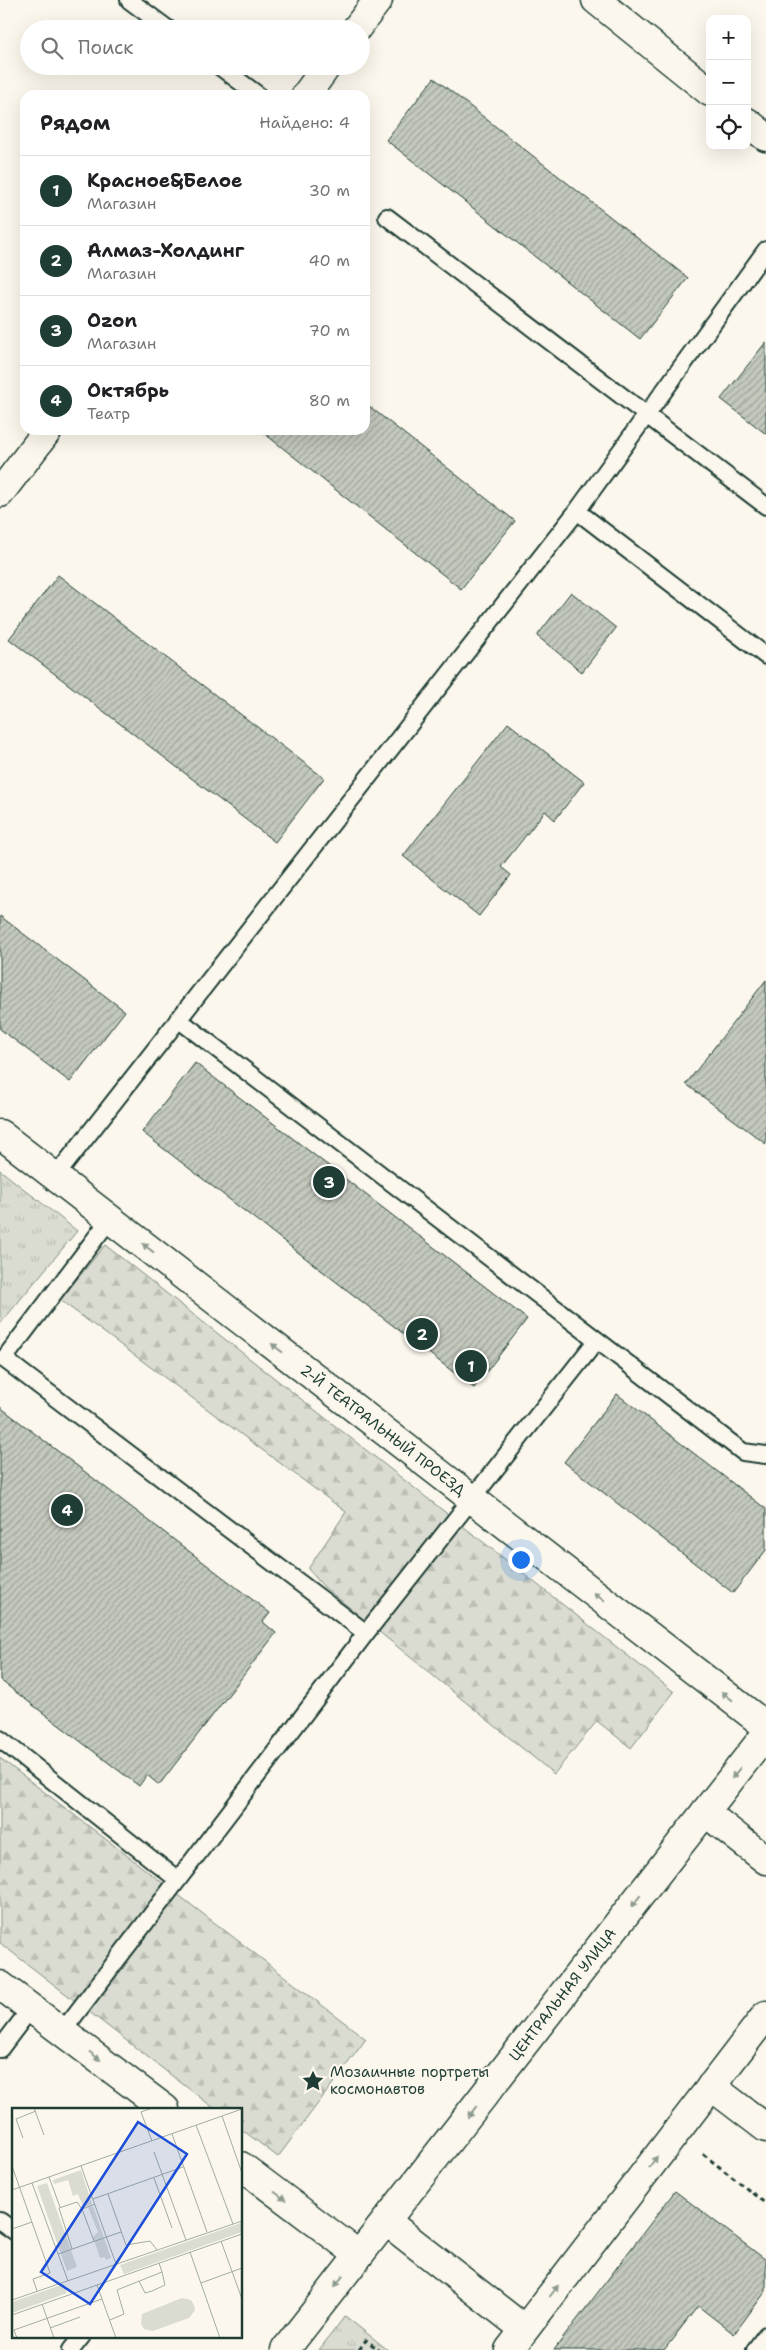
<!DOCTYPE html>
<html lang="ru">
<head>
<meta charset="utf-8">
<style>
  body { margin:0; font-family:"Shantell Sans",sans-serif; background:#f2f2f2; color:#202124 }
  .controls { position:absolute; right:15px; top:15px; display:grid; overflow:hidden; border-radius:10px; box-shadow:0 5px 20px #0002 }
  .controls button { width:45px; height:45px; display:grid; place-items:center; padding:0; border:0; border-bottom:1px solid #e0e0e0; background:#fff; color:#202124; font:25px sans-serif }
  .you { position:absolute; left:520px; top:1559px; width:18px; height:18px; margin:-12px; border:4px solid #fff; border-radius:50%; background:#1a73e8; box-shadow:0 0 0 8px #1a73e833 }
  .badge { display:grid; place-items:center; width:32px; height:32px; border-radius:50%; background:#1f3d34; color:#fff; font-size:16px; font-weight:700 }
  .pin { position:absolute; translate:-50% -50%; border:2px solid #fff; box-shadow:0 1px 5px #0006 }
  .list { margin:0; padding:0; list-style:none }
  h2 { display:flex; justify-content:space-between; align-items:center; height:65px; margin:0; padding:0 20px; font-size:21px }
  h2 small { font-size:16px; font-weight:400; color:#757577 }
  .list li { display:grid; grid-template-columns:32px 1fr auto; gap:15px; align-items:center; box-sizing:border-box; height:70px; padding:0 20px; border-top:1px solid #e0e0e0 }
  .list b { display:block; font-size:19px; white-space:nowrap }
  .list p { margin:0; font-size:16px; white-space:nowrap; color:#757577 }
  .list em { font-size:16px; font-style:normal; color:#757577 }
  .icon { flex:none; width:28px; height:28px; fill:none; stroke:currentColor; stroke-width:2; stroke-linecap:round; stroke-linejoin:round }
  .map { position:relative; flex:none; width:766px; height:2350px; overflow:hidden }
  .search { position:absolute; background:#fff; box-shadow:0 5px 20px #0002; left:20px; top:20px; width:350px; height:55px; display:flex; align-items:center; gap:12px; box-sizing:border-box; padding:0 18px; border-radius:28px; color:#757577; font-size:19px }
  .panel { position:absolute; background:#fff; box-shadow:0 5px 20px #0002; left:20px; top:90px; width:350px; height:345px; border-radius:15px }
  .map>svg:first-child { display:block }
</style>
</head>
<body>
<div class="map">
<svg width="766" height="2350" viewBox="0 0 766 2350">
  <defs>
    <pattern id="grass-tufts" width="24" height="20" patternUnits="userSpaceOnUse" patternTransform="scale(1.25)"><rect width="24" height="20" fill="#dbdcd1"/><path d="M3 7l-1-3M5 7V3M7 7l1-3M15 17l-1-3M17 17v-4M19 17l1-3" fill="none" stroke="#bcbeb4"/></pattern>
    <pattern id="forest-firs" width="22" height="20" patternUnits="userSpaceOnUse" patternTransform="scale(1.25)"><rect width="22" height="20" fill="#dbdcd1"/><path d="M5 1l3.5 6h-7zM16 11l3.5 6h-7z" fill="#bcbeb4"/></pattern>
    <pattern id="building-hatch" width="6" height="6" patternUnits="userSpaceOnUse" patternTransform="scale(1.25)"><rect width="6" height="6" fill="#c4c9be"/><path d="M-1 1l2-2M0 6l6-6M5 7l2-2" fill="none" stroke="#9fa49b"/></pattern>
  </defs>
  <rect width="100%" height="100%" fill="#fbf7ec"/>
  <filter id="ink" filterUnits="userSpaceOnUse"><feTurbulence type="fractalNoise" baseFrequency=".02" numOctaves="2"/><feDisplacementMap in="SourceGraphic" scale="10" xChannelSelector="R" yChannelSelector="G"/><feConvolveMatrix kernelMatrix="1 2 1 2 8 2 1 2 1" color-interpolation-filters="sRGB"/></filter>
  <g filter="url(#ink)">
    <path fill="url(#grass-tufts)" stroke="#7d8c82" d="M0,1170L77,1231L0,1324Z
      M345,2316L388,2350H319Z"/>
    <path fill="url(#forest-firs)" stroke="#7d8c82" d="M105,1245L674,1692L631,1748L597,1721L554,1774L324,1587L308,1569L346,1512L60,1300Z
      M0,1758L366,2039L278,2157L241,2129V2109H215L0,1943Z"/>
    <path fill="url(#building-hatch)" stroke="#1f3d34" d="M434,78L688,278L640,339L386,140Z
      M766,342V434L721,399Z
      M365,403L515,521L461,589L260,430H365Z
      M58,575L324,778L275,842L9,639Z
      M571,592L616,628L582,672L537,636Z
      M508,723L584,782L555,820L545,811L501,867L511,875L479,916L403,856Z
      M0,916L125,1011L70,1082L0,1029Z
      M766,980V1144L686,1084Z
      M195,1063L527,1319L474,1388L142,1132Z
      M617,1394L766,1509V1550L733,1593L564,1462Z
      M0,1407L270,1613L263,1622L276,1633L159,1785L147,1775L139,1786L0,1680Z
      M675,2191L766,2260V2291L734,2334L698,2306L664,2350H554Z"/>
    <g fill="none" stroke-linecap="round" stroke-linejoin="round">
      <g stroke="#1f3d34" stroke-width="20">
        <path id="service" d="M129,0L168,29
          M219,66L258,95
          M387,217L766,506
          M577,511L766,656
          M178,1019L743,1452L766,1455
          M55,1177L577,511L766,250
          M110,1219L4,1359L366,1633
          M0,1739L178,1880
          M62,2032L366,1633L597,1340
          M0,2049L31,2008
          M0,2221L14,2231
          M71,2350L82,2336
          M755,2350L766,2335"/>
      </g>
      <g stroke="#1f3d34" stroke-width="31">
        <g id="minor">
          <path d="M596,0L710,92"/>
          <path d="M356,29L378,0"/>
          <path d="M306,95L327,66"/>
          <path d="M747,122L766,137"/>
          <path d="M0,493L48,430"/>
          <path id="s1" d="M0,1134L766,1726"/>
          <path d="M0,1985L165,2109"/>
          <path d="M241,2166L359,2255"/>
        </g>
      </g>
      <g stroke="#1f3d34" stroke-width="31">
        <g id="tertiary">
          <path d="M705,1812L766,1860"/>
          <path d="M711,2086L766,2128"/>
          <path d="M386,2221L524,2329"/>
          <path id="s2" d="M285,2350L766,1734"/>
          <path d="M509,2350L766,2015"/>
        </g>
      </g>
      <path stroke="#1f3d34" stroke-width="3" stroke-dasharray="5 4" stroke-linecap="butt" d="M703,2154L766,2204
        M359,2350L366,2340L379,2350"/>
      <use href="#service" stroke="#fbf7ec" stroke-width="16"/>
      <use href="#minor" stroke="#fbf7ec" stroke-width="28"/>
      <use href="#tertiary" stroke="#fbf7ec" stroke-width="28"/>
    </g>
    <defs><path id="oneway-solid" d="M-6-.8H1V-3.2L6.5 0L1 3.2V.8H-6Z" transform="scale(1.25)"/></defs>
    <g fill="#8d9a90">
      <use href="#oneway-solid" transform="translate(148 1248) rotate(-142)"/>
      <use href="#oneway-solid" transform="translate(277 1348) rotate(-142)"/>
      <use href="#oneway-solid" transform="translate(599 1597) rotate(-142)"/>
      <use href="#oneway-solid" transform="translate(727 1696) rotate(-142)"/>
      <use href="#oneway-solid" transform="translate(736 1773) rotate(128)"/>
      <use href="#oneway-solid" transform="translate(636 1901) rotate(128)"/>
      <use href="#oneway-solid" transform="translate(95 2056) rotate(37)"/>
      <use href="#oneway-solid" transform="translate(472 2112) rotate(128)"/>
      <use href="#oneway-solid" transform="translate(653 2162) rotate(-53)"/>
      <use href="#oneway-solid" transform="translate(280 2196) rotate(37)"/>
      <use href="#oneway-solid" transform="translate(339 2281) rotate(128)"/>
      <use href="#oneway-solid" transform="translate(554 2291) rotate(-53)"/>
    </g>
  </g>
  <defs>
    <g id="sight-bare" transform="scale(1.725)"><path d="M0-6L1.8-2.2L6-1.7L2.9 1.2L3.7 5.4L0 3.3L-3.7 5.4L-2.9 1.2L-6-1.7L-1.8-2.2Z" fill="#1f3d34" stroke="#fbf7ec" stroke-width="2.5" paint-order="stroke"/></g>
  </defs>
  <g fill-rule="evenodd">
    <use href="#sight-bare" x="313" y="2081"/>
  </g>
  <g text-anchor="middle" stroke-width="4.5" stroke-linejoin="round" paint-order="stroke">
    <g font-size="15" fill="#1f3d34" stroke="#fbf7ec">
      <text dy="5" stroke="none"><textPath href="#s1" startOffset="484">2-Й ТЕАТРАЛЬНЫЙ ПРОЕЗД</textPath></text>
      <text dy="5" stroke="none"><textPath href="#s2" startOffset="451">ЦЕНТРАЛЬНАЯ УЛИЦА</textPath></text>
    </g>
    <g font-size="15" fill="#1f3d34" stroke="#fbf7ec" text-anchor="start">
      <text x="330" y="2077">Мозаичные портреты<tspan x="330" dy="17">космонавтов</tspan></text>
    </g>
  </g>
  <g transform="translate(12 2108)">
    <rect width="230" height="230" fill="#fbf7ec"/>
    <path d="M69,62L80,96L71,99L66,86L61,88L56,72L42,76L41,72ZM229,115L230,124L112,166L108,157ZM52,176L55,185L0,205V194Z" fill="#dbdcd1"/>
    <path d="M35,75L65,159L55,163L25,78ZM81,98L99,150L94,152L93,149L88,150L81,129L86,124L76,99Z" fill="#dbdcd1"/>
    <path d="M170,190L179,192L182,197L183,202L177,210L141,223L132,221L129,216L130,206Z" fill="#dbdcd1"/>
    <path fill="none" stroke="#a3ada2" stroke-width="1" d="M22,0L32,27M210,8L230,65M184,17L221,116M160,26L195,124M11,30L4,11L24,3M140,33L129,4L140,0M142,44L174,132M0,58L38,165L21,171L25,183M69,58L104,156M37,69L48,99M142,70L160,120M20,75L56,173M0,82L230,1M96,86L114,137L138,133L145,142M81,91L171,59M0,121L20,114M82,133L70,101L83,96M209,133L230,191M60,141L47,100L65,94L70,101M178,144L208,230M46,146L109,124M127,173L133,185L140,183L153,177L150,164M189,175L230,160M85,177L104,230M0,192L230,113M30,196L42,230M0,207L230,126M98,212L112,206L105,182L150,164L147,155M38,220L68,209M5,230L2,222L90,191"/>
    <path fill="#1d4ed8" fill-opacity="0.15" stroke="#1d4ed8" stroke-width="2.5" d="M126,14L175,46L78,196L29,164Z"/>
    <rect width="230" height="230" fill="none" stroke="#1f3d34" stroke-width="2.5"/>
  </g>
</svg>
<div class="controls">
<button>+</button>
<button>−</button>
<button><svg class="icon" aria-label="locate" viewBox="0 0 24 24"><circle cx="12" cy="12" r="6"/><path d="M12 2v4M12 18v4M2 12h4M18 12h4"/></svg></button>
</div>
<div class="you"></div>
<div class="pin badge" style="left:471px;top:1366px">1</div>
<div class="pin badge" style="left:422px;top:1334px">2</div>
<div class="pin badge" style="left:329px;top:1182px">3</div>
<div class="pin badge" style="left:67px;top:1510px">4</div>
<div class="search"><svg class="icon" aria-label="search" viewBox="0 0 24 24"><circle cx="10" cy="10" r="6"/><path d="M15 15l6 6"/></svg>Поиск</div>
<section class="panel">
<h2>Рядом<small>Найдено: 4</small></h2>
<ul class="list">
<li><span class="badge">1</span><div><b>Красное&amp;Белое</b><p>Магазин</p></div><em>30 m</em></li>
<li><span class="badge">2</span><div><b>Алмаз-Холдинг</b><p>Магазин</p></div><em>40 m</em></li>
<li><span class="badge">3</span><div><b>Ozon</b><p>Магазин</p></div><em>70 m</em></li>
<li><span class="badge">4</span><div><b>Октябрь</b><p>Театр</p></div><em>80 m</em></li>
</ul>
</section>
</div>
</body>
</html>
